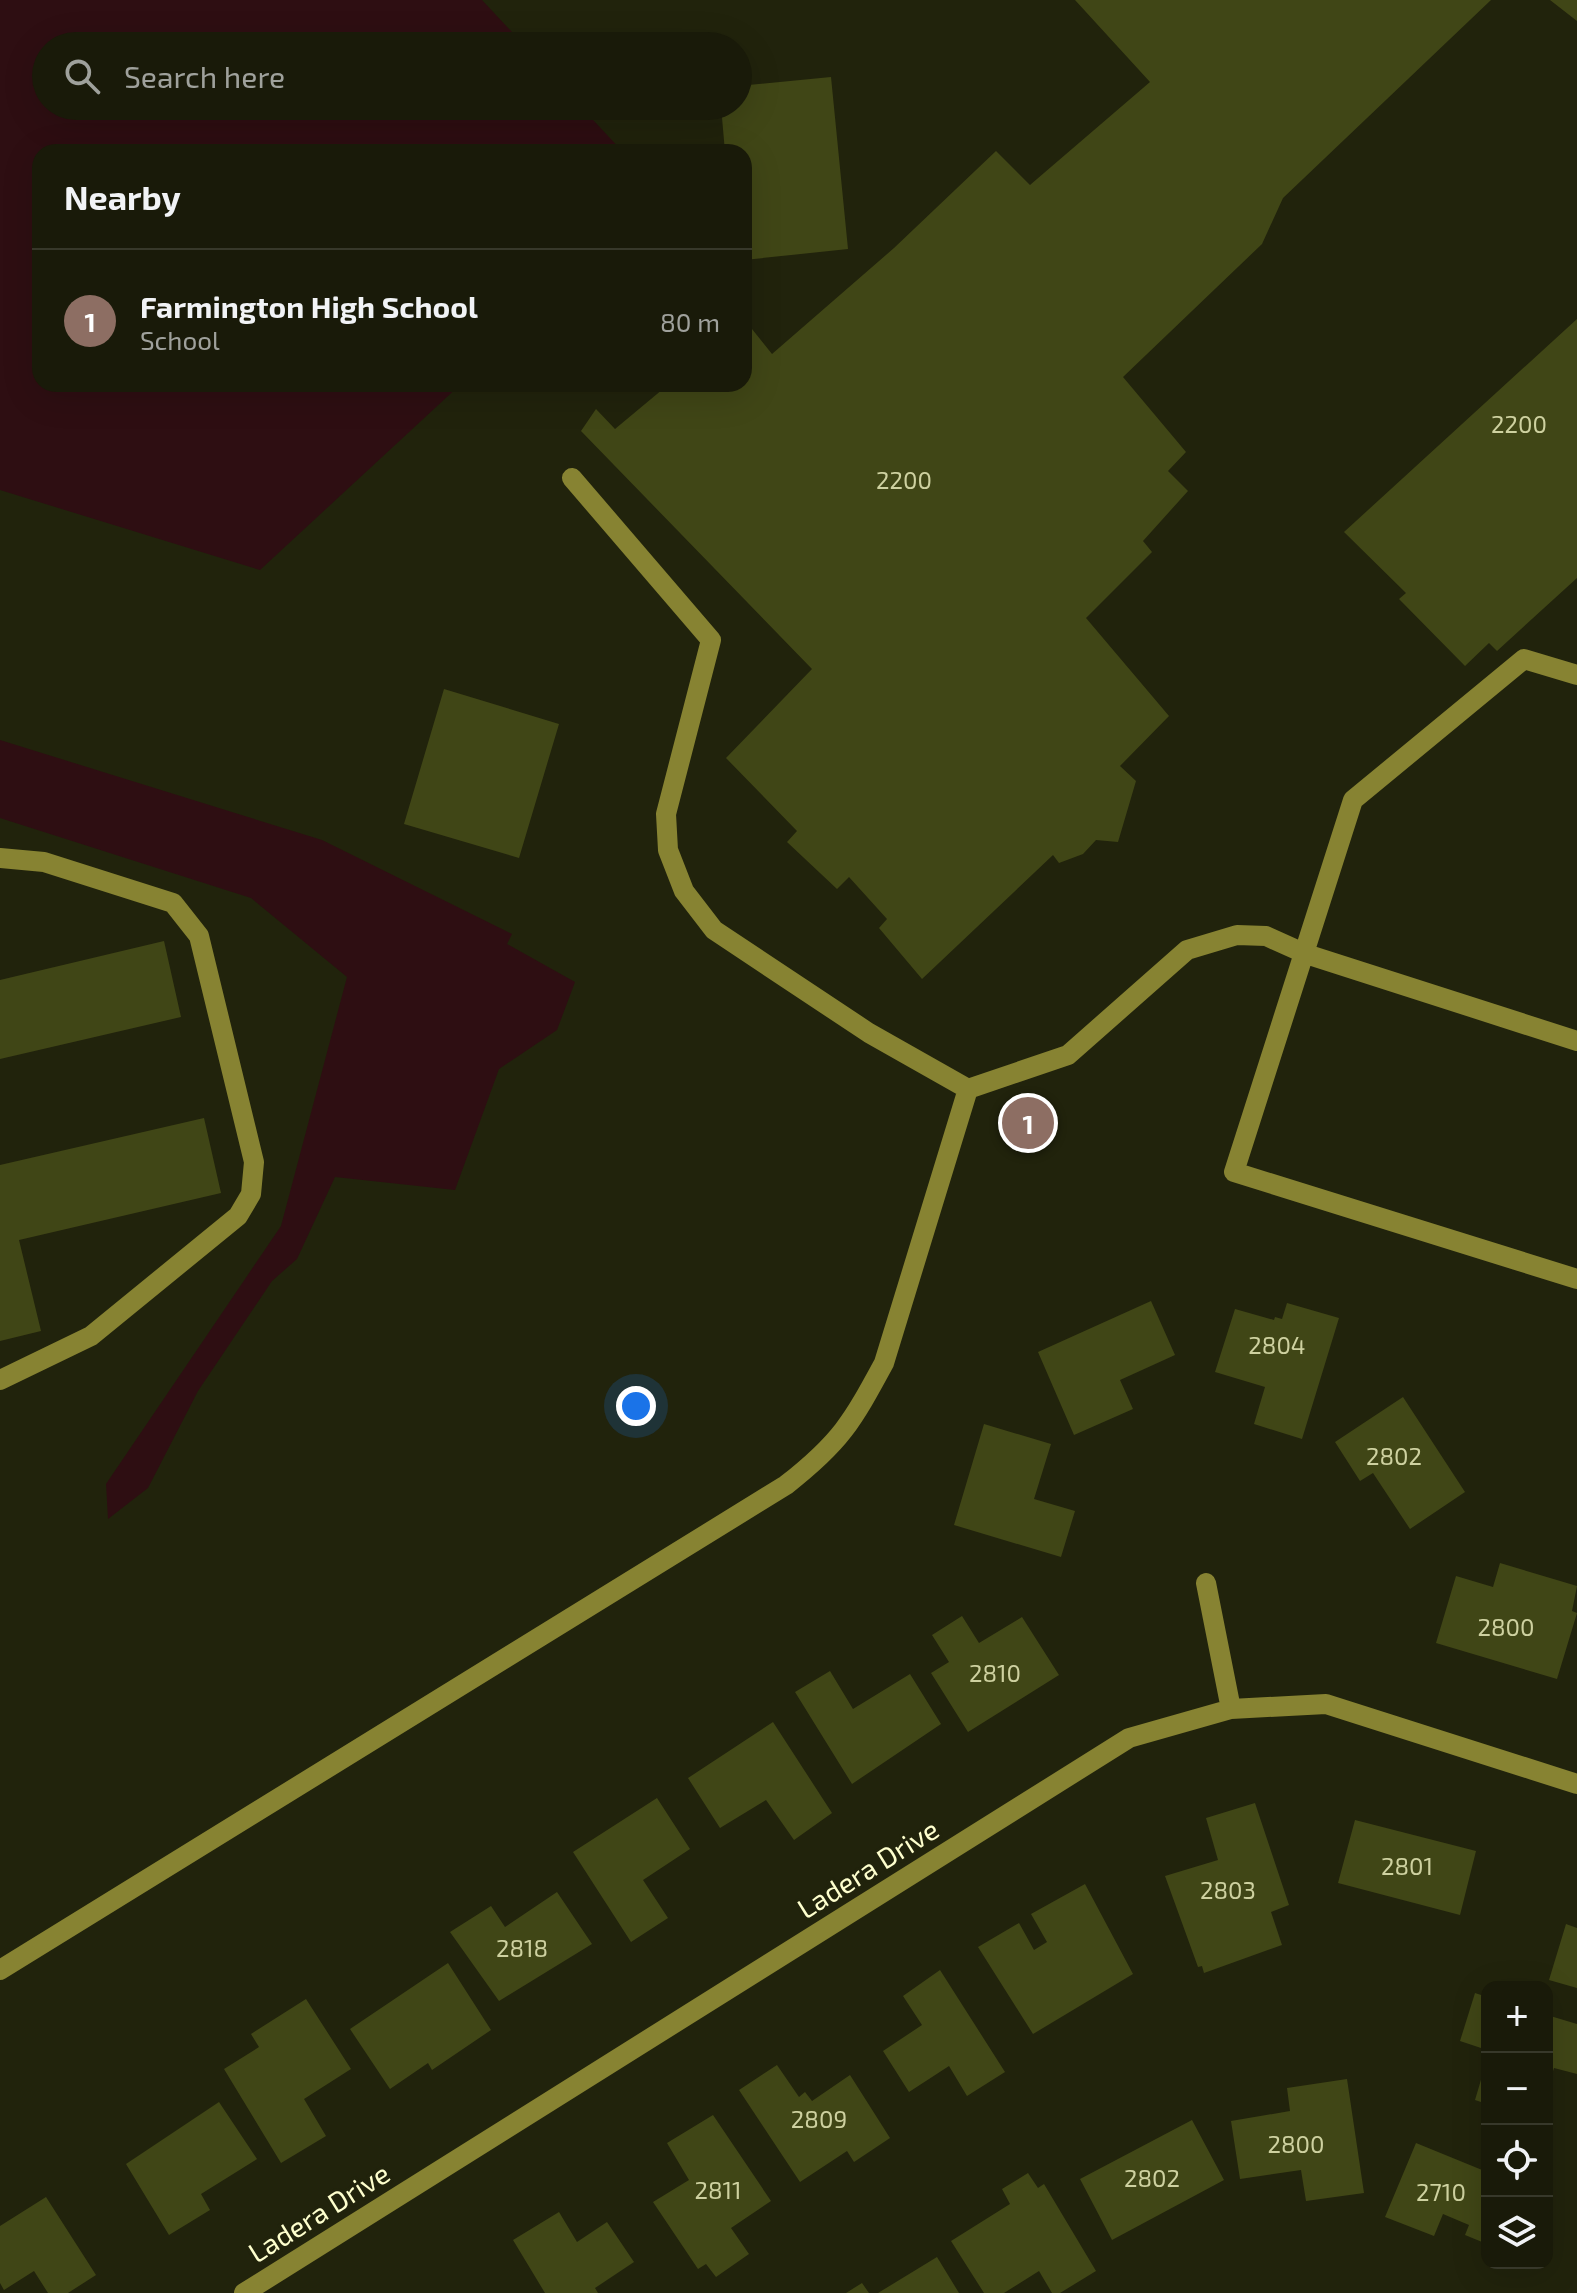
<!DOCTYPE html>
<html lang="en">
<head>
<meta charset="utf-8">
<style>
  body { margin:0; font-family:"Exo 2",sans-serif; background:#222312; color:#f1f3f6 }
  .controls { position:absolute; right:24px; bottom:24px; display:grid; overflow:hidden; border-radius:16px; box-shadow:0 8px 32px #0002 }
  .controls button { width:72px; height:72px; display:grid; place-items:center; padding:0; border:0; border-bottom:2px solid #37382a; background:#191a09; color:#f1f3f6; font:40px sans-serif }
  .you { position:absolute; left:636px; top:1406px; width:28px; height:28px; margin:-20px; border:6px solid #fff; border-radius:50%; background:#1a73e8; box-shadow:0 0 0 12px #1a73e833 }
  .badge { display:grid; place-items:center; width:52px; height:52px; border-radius:50%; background:#2563eb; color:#fff; font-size:26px; font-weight:700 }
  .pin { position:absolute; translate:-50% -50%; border:4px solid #fff; box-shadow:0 2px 8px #0006 }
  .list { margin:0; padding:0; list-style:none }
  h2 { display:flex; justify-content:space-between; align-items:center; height:104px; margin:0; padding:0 32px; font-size:34px }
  h2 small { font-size:26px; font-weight:400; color:#9fa19c }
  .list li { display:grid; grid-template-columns:52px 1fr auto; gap:24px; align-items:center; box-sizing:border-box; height:144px; padding:0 32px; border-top:2px solid #37382a }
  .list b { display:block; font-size:30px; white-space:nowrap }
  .list p { margin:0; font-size:26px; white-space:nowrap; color:#9fa19c }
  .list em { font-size:26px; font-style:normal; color:#9fa19c }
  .icon { flex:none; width:44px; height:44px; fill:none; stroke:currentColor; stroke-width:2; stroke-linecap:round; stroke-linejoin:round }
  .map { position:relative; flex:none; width:1577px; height:2293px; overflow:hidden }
  .search { position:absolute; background:#191a09; box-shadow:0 8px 32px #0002; left:32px; top:32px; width:720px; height:88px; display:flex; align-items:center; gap:20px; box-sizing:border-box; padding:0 28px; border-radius:44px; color:#9fa19c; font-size:30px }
  .panel { position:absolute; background:#191a09; box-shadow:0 8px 32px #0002; left:32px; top:144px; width:720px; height:248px; border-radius:24px }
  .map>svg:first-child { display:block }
</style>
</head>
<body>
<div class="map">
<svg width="1577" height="2293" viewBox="0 0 1577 2293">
  <rect width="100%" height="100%" fill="#21230c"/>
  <path fill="#2e0e12" d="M0,0H482L525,46H46V106H580L623,152H40V384H461L260,570L0,490Z
    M0,740L322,840L512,934L507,944L575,982L557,1030L499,1069L455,1190L335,1177L297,1259L272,1281L198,1391L148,1488L108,1519L106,1484L281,1226L347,977L251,898L0,818Z"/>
  <path fill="#404616" d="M1075,0H1491L1283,198L1262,244L1123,377L1186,452L1168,471L1188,491L1143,541L1152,552L1086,618L1169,716L1120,766L1136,781L1118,842L1096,840L1083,854L1059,863L1053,855L922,979L879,928L887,919L849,877L837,889L787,842L797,831L726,758L812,669L581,431L596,409L615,429L669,384H744V319L772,354L894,248L996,151L1030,185L1150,82Z
    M1550,0H1577V21Z
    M831,77L848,249L744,260V152H725L721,106H738V86Z
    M1577,319V578L1497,651L1489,643L1465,666L1399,599L1406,593L1344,532Z
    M444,689L559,724L519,858L404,824Z
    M164,941L181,1017L0,1059V980Z
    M204,1118L221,1193L19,1240L41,1331L0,1341V1165Z
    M1151,1301L1175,1355L1120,1380L1133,1409L1074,1435L1038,1352Z
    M1287,1303L1339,1318L1302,1439L1254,1424L1265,1387L1215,1372L1235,1309L1274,1320L1275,1317L1282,1319Z
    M1403,1397L1465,1492L1410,1529L1373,1473L1360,1481L1335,1442Z
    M984,1424L1051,1444L1034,1499L1075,1511L1061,1557L954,1525Z
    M1500,1563L1577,1586L1572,1611L1577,1613L1557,1679L1436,1643L1456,1576L1493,1587Z
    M962,1616L979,1643L1022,1617L1059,1675L968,1732L931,1673L949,1662L932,1635Z
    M830,1671L853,1709L910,1674L941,1724L852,1784L795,1692Z
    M773,1722L832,1813L794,1840L766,1800L720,1828L688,1778Z
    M657,1798L690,1849L643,1880L668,1918L631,1942L573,1852Z
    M1255,1803L1289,1905L1271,1912L1282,1945L1204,1973L1202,1966L1198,1967L1165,1876L1218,1860L1206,1818Z
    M1355,1820L1476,1851L1460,1915L1338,1883Z
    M1085,1884L1133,1974L1033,2034L978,1947L1019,1923L1034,1950L1047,1942L1031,1914Z
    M557,1892L592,1944L499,2001L450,1932L491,1906L505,1927Z
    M1566,1924L1577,1928V1988L1549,1980Z
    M448,1963L491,2030L432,2070L428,2063L390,2089L350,2029Z
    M940,1970L1005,2072L967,2096L949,2066L909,2092L883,2051L922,2025L903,1996Z
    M1475,1993L1487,1997V2050L1460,2041Z
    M306,1999L351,2069L304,2099L326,2136L281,2163L224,2069L259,2047L251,2034Z
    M1547,2015L1577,2024V2074L1554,2068L1548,2087Z
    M1486,2063H1487V2104L1475,2100Z
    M777,2065L799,2097L805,2092L812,2101L850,2075L890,2138L854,2162L847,2151L800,2182L739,2090Z
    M1347,2079L1364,2193L1306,2201L1301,2170L1240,2179L1231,2121L1290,2111L1287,2088Z
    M219,2102L257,2159L201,2194L210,2210L169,2235L126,2164Z
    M713,2115L771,2201L731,2228L749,2254L716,2277L706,2264L698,2269L653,2202L689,2180L667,2143Z
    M1192,2120L1224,2180L1112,2240L1080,2179Z
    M1416,2143L1487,2172V2244L1465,2235L1469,2225L1443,2214L1434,2236L1385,2217Z
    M1028,2173L1038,2188L1044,2184L1096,2271L1060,2293H1052L1039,2271L1004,2293H984L951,2241L1010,2204L1002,2189Z
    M46,2197L96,2275L68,2293H48L34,2271L4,2290L0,2283V2226Z
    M559,2212L577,2242L607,2222L634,2262L595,2288L598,2293H545L513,2240Z
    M937,2257L959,2293H878Z
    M862,2283L869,2293H846Z"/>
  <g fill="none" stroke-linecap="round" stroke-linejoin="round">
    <path stroke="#878332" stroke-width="20" d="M572,478L711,640L666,814L668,850L684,891L714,930L869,1033L968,1089L1068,1055L1187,950L1237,935L1266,936L1306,954L1577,1041
      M1577,675L1524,659L1353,800L1234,1172L1577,1279
      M0,858L44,862L173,903L199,936L254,1162L251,1194L238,1216L91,1336L0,1380
      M1206,1583L1231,1709
      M0,1970L786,1485C841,1442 852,1422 884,1363L968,1089
      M244,2293L1129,1738L1231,1709L1326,1704L1577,1784"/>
  </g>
  <g text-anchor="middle" stroke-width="6" stroke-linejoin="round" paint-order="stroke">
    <g font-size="24" fill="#ced1a0">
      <text x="1519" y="433">2200</text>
      <text x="904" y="489">2200</text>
      <text x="1277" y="1354">2804</text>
      <text x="1394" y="1465">2802</text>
      <text x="1506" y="1636">2800</text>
      <text x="995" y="1682">2810</text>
      <text x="1407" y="1875">2801</text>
      <text x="1228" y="1899">2803</text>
      <text x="522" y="1957">2818</text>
      <text x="819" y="2128">2809</text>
      <text x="1296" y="2153">2800</text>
      <text x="1152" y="2187">2802</text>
      <text x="718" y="2199">2811</text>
      <text x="1441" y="2201">2710</text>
    </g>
    <g font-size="28" fill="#feffce" stroke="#21230c">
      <text transform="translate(868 1869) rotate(-32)" y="10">Ladera Drive</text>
      <text transform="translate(319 2213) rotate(-32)" y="10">Ladera Drive</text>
    </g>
  </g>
</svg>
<div class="controls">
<button>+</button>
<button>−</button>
<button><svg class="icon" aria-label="locate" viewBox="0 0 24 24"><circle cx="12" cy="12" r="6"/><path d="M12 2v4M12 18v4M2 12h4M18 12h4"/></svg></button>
<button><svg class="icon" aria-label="layers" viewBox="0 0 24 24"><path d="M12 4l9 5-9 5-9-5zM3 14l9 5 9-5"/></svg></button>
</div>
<div class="you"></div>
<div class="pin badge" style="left:1028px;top:1123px;background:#8d6e63">1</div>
<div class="search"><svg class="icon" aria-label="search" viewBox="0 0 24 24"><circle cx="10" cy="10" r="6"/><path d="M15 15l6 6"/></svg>Search here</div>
<section class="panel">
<h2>Nearby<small></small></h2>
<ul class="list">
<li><span class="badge" style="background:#8d6e63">1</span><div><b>Farmington High School</b><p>School</p></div><em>80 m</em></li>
</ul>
</section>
</div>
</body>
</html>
